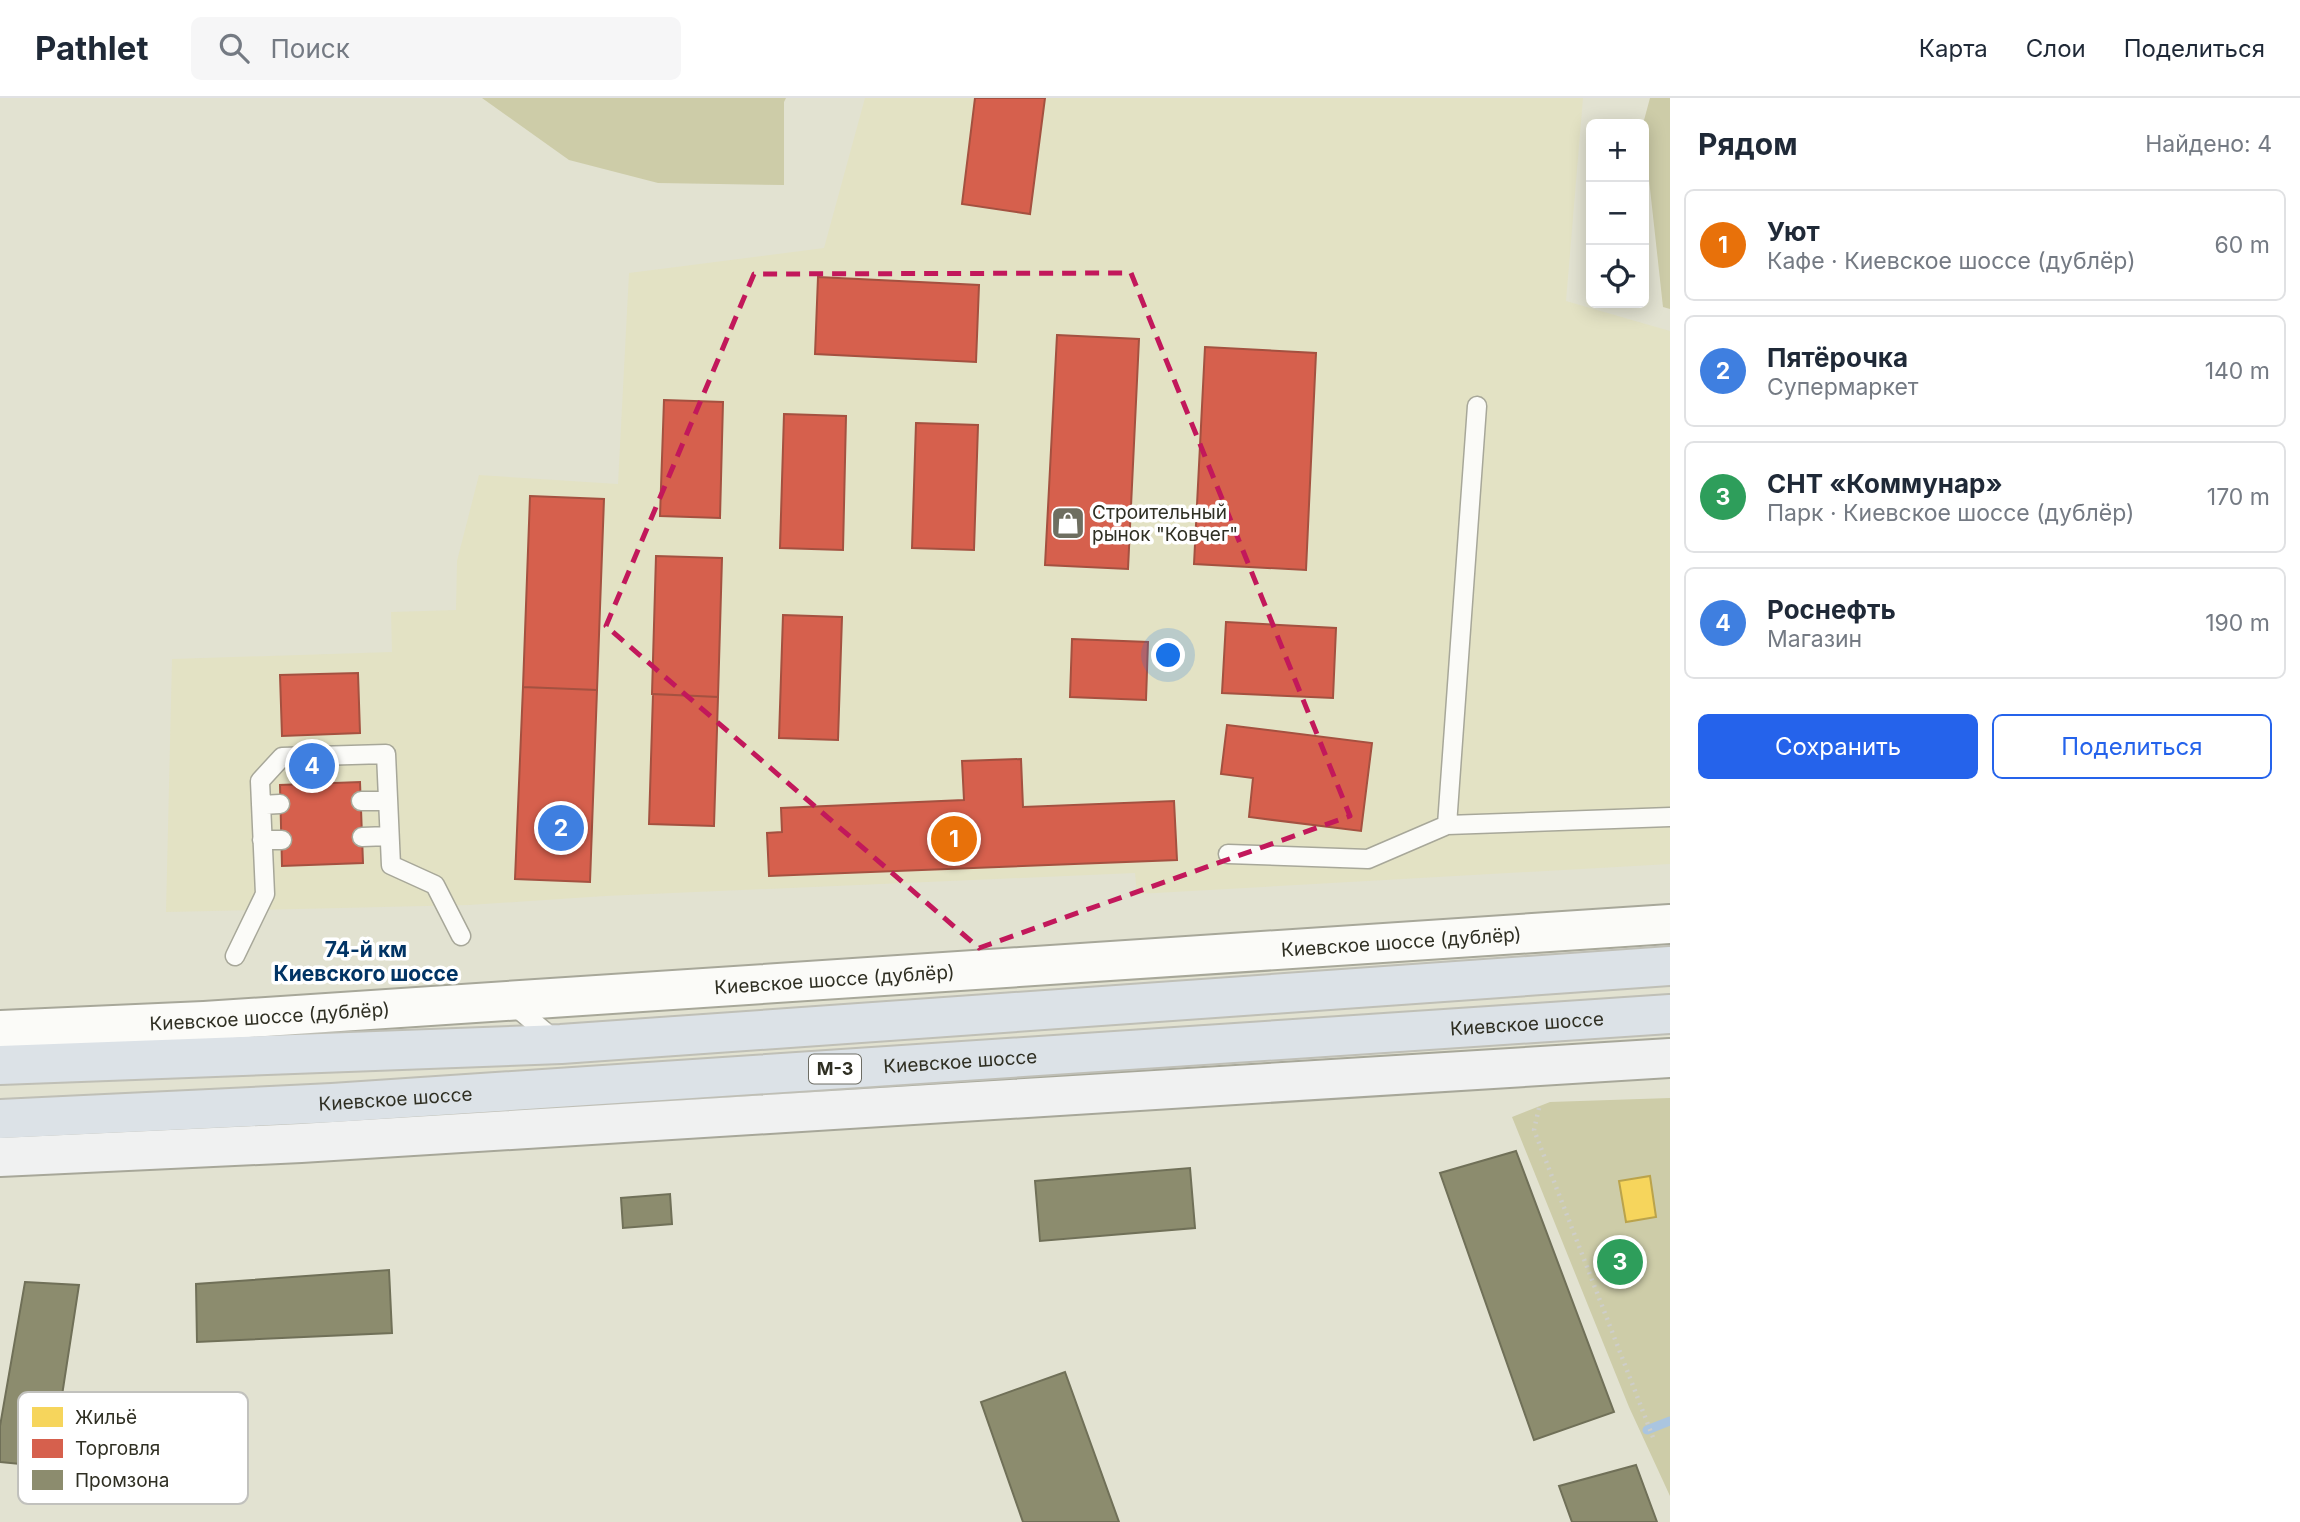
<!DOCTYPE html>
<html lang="ru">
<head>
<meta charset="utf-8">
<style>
  body { margin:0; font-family:Inter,sans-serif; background:#f6f6f7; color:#1f2937 }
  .controls { position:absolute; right:21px; top:21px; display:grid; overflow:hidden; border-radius:10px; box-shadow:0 4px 18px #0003 }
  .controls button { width:63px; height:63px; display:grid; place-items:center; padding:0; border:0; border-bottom:2px solid #e0e1e3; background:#fff; color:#1f2937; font:35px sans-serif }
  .you { position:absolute; left:1169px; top:558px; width:24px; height:24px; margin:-18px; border:5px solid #fff; border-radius:50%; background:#1a73e8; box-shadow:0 0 0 10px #1a73e833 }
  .badge { display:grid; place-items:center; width:46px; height:46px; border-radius:50%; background:#2563eb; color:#fff; font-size:23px; font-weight:700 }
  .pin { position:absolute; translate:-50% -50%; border:4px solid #fff; box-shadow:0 2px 7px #0006 }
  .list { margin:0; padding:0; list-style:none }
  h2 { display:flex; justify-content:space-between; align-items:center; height:91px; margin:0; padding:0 28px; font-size:30px }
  h2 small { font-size:23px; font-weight:400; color:#747a83 }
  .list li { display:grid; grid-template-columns:46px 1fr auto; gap:21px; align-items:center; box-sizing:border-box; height:112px; margin:0 14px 14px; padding:0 14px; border:2px solid #e0e1e3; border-radius:10px }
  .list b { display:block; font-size:26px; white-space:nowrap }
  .list p { margin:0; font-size:23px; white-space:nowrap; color:#747a83 }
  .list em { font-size:23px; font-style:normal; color:#747a83 }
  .actions { display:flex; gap:14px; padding:21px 28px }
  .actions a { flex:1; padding:16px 0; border:2px solid #2563eb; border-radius:10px; text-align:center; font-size:24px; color:#2563eb }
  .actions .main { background:#2563eb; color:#fff }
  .icon { flex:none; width:38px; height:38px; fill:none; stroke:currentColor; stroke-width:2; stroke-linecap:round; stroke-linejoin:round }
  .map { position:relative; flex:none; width:1670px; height:1424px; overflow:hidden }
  header { display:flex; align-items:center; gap:42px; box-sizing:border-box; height:98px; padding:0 35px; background:#fff; border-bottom:2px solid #e0e1e3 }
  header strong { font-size:33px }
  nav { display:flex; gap:38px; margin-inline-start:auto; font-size:24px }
  .search { width:490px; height:63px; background:#f6f6f7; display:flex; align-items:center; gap:18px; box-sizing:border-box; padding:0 24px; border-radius:10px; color:#747a83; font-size:26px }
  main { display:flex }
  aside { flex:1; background:#fff }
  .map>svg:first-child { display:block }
</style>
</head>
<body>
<header>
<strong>Pathlet</strong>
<div class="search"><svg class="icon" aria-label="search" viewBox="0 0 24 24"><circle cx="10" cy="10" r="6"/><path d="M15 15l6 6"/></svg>Поиск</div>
<nav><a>Карта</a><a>Слои</a><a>Поделиться</a></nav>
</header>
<main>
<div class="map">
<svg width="1670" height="1424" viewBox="0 0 1670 1424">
  <rect width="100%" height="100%" fill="#e2e2d1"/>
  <path fill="#e3e2c4" d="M865,0H1583L1566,203L1670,233V766L1137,796L1135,775L605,798L469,807L166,814L172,561L392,554L391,514L456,512L457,463L479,377L618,386L629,175L824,150Z"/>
  <path fill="#cdcca8" d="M482,0H786L784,4V87L658,85L569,62Z
    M1650,0H1670V211L1663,209L1644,36L1643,26Z
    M1670,1000V1398L1629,1309L1512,1019L1550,1004Z"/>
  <path fill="#f6d55c" stroke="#baa34b" stroke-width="2" d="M1650,1078L1656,1119L1626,1124L1619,1083Z"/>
  <path fill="#d6604d" stroke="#a45140" stroke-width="2" d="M975,0H1045L1030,116L962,106Z
    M818,179L979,187L976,264L815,256Z
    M1057,237L1139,241L1128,471L1045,467Z
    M1205,249L1316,255L1306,472L1194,466Z
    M664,302L723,304L720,420L660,418Z
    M784,316L846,318L843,452L780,450Z
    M916,325L978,327L974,452L912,450Z
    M530,398L604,401L597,592L523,589Z
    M656,458L722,460L718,599L652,596Z
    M783,517L842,519L838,642L779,640Z
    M1226,524L1336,530L1333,600L1222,595Z
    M1072,541L1148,544L1146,602L1070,599Z
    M358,575L360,635L282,638L280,577Z
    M523,589L597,592L590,784L515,781Z
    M653,596L718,599L714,728L649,726Z
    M1227,627L1372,645L1361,733L1249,719L1253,680L1221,676Z
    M1021,661L1023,709L1174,703L1177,762L769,778L767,735L782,734L781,710L964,702L962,663Z
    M360,684L363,765L282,768L280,687Z"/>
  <path fill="#8c8c6e" stroke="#707058" stroke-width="2" d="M1516,1053L1614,1314L1534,1342L1440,1075Z
    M1190,1070L1195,1130L1040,1143L1035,1083Z
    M670,1096L672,1126L623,1130L621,1100Z
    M389,1172L392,1235L197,1244L196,1186Z
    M25,1184L79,1187L51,1369L0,1364V1328Z
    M1065,1274L1119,1424H1023L981,1304Z
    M1636,1367L1657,1424H1572L1559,1388Z"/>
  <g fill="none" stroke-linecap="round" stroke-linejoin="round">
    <path stroke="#aac5e0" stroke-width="9" d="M1647,1332L1670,1323"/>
    <g stroke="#a7a799" stroke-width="21">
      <path id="service" d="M361,703H388
        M261,707L280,706
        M1447,727L1477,308
        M362,739L389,738
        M262,742H282
        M1228,756L1368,761L1447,727L1670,719
        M235,858L265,796L260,683L282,659L386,656L391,767L435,787L461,838
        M512,906L555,942"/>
    </g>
    <g stroke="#a7a799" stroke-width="42">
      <g id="tertiary">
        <path id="s1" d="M0,932L204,923L1670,826"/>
      </g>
    </g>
    <g stroke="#a7a799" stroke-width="42">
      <path id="secondary" d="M0,1059L301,1045L1670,960"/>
    </g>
    <g stroke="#bfbfb6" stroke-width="42">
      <g id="trunk">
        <path d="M0,967L561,946L1670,868"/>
        <path id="s2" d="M0,1021L332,1005L1670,916"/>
      </g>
    </g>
    <path stroke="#cecec9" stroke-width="4.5" stroke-dasharray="2 5" stroke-linecap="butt" d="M1539,1010L1534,1032L1654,1342"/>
    <use href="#service" stroke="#fbfbf8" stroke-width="18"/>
    <use href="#tertiary" stroke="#fbfbf8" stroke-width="38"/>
    <use href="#secondary" stroke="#f0f1f1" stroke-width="38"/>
    <use href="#trunk" stroke="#dce2e7" stroke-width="38"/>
  </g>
  <path fill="none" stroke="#c2185b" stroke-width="5" stroke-dasharray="14 9" stroke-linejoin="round" d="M1131,175L1350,718L979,850L606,528L754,176Z"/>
  <defs>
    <g id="shop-square" transform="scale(1.75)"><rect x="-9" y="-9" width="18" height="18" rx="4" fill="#6e6e60" stroke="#fff"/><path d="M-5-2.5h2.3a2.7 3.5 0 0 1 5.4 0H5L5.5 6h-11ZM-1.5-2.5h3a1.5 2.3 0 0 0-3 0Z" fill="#fff"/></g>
  </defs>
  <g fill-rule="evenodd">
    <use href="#shop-square" x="1068" y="425"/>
  </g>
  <g text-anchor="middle" stroke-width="7" stroke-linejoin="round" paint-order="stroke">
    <rect fill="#fff" stroke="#6d6d65" stroke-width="2" x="809" y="956.5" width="52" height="29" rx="5"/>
    <g font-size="18" font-weight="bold" fill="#2f2f23">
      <text x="835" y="977">М-3</text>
    </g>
    <g font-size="19" fill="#2f2f23" stroke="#fff" text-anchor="start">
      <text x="1092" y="421">Строительный<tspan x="1092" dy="22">рынок "Ковчег"</tspan></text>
    </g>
    <g font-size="19" fill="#2f2f23" stroke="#fff">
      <text dy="7" stroke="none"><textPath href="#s1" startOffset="1404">Киевское шоссе (дублёр)</textPath></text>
      <text dy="7" stroke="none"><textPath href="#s1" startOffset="836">Киевское шоссе (дублёр)</textPath></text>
      <text dy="7" stroke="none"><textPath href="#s1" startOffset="270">Киевское шоссе (дублёр)</textPath></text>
      <text dy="7" stroke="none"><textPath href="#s2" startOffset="1530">Киевское шоссе</textPath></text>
      <text dy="7" stroke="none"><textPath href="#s2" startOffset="962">Киевское шоссе</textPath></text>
      <text dy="7" stroke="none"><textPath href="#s2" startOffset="396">Киевское шоссе</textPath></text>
    </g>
    <g font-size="21" font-weight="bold" fill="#013465" stroke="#fff">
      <text x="366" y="859">74-й км<tspan x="366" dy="24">Киевского шоссе</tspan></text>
    </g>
  </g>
  <rect x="18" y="1294" width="230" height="112" rx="10" fill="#fff" stroke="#c1c1bd" stroke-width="2"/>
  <rect x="32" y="1309" width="31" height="20" fill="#f6d55c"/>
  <rect x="32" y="1341" width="31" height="19" fill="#d6604d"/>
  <rect x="32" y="1372" width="31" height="20" fill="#8c8c6e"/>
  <g font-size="19" fill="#2f2f23">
    <text x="75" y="1326">Жильё</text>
    <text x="75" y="1357">Торговля</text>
    <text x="75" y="1389">Промзона</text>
  </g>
</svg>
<div class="controls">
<button>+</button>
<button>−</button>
<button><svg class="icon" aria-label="locate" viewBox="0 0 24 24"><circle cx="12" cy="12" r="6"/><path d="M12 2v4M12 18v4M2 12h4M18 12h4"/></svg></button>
</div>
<div class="you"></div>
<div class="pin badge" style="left:954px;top:741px;background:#e8710a">1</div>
<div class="pin badge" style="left:561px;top:730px;background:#3f7fe0">2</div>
<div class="pin badge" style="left:1620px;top:1164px;background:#2e9e5b">3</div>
<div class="pin badge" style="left:312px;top:668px;background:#3f7fe0">4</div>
</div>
<aside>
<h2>Рядом<small>Найдено: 4</small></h2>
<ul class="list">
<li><span class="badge" style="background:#e8710a">1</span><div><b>Уют</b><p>Кафе · Киевское шоссе (дублёр)</p></div><em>60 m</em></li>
<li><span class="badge" style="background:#3f7fe0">2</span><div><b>Пятёрочка</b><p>Супермаркет</p></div><em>140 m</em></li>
<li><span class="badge" style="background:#2e9e5b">3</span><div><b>СНТ «Коммунар»</b><p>Парк · Киевское шоссе (дублёр)</p></div><em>170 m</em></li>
<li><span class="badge" style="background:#3f7fe0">4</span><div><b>Роснефть</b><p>Магазин</p></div><em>190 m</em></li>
</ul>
<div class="actions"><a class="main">Сохранить</a><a>Поделиться</a></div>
</aside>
</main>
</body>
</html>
